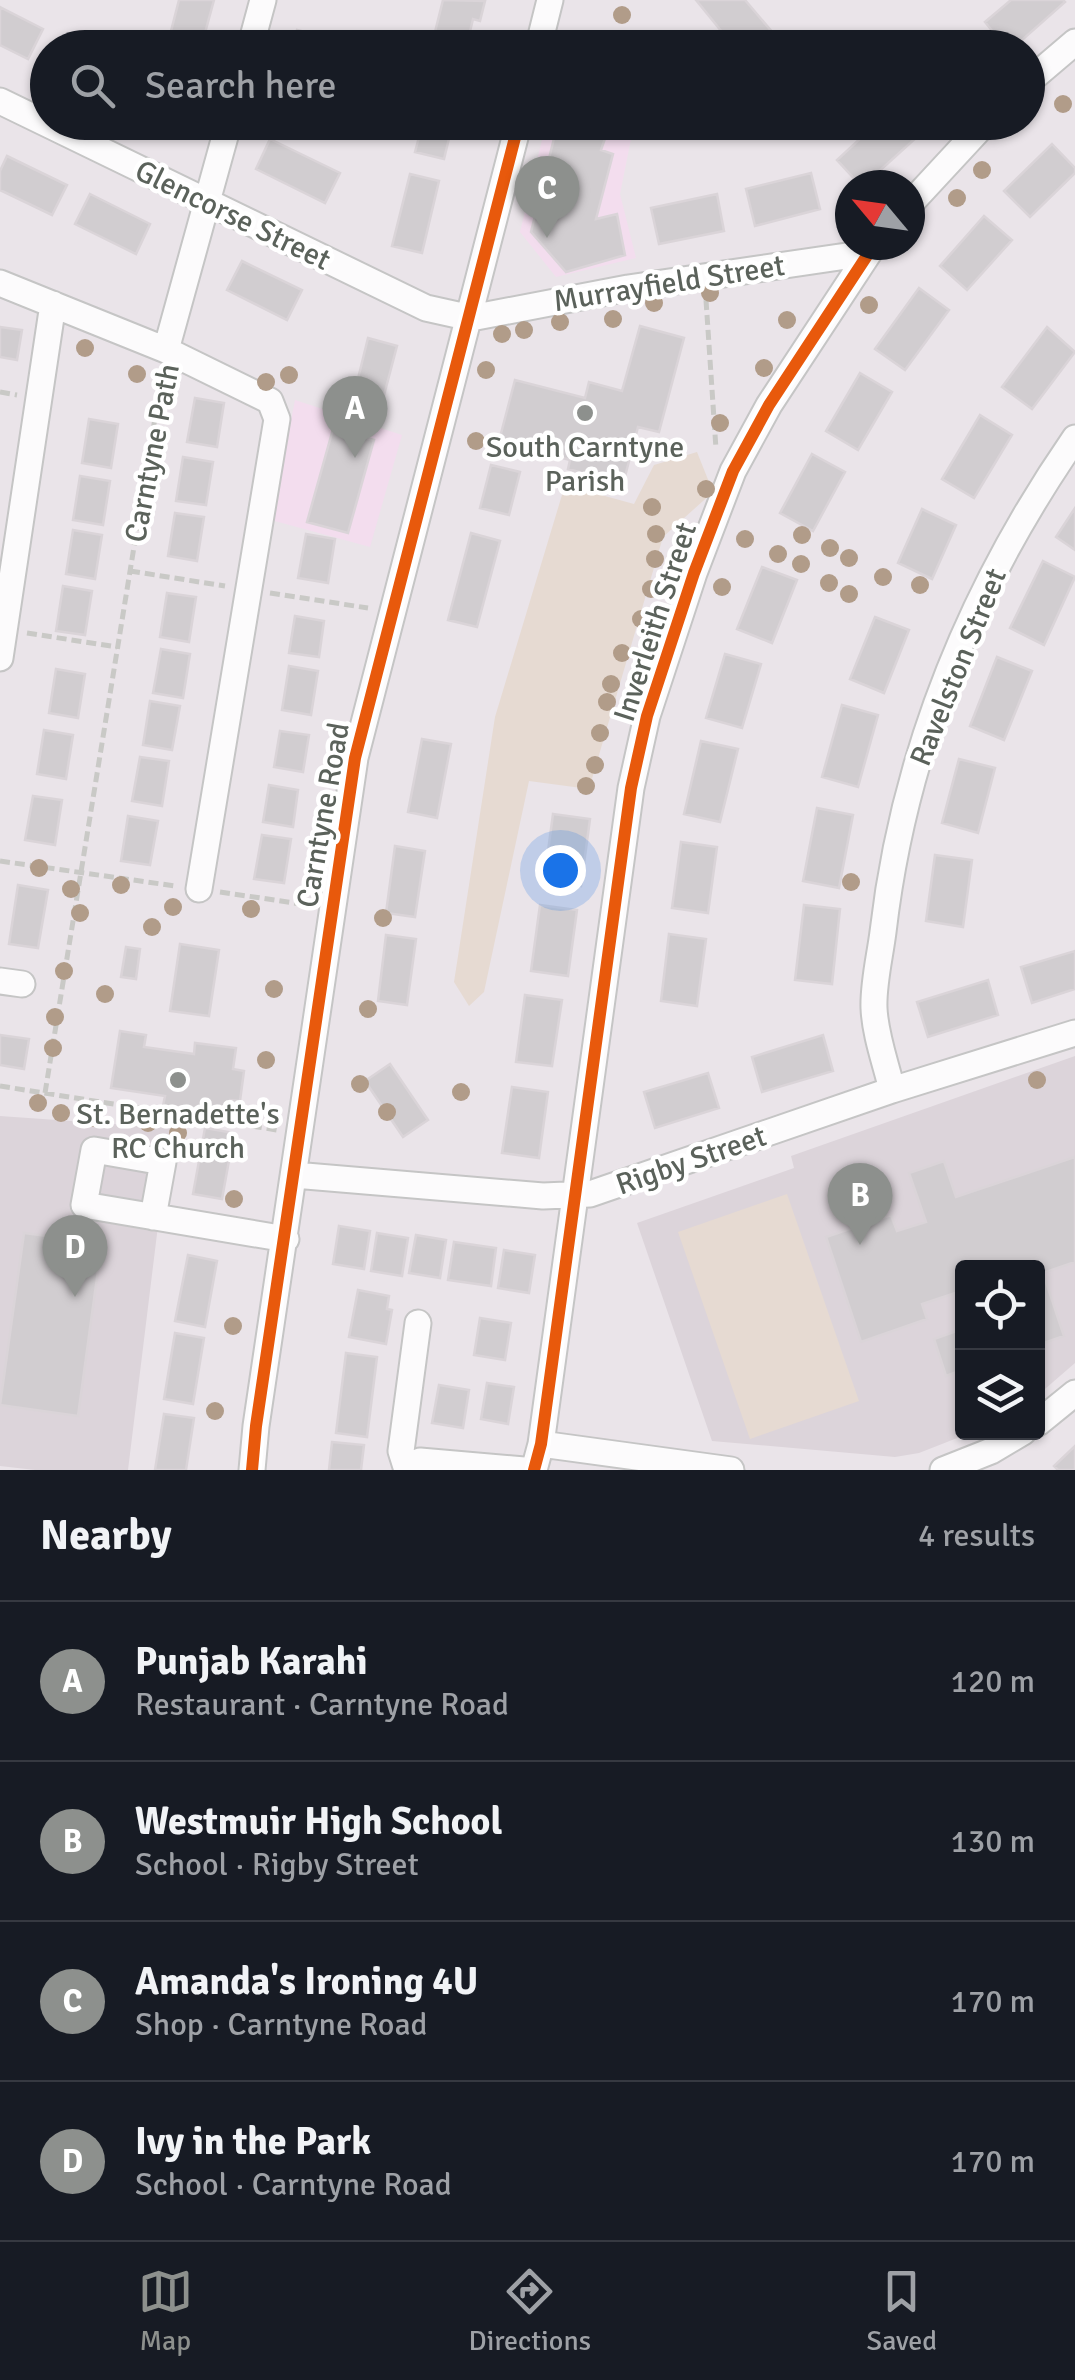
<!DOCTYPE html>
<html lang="en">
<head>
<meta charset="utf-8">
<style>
  body { margin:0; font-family:Signika,sans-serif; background:#20242c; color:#f1f3f6 }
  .controls { position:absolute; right:30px; bottom:30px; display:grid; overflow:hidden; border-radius:10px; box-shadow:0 2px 8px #0004 }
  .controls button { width:90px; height:90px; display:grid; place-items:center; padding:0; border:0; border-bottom:2px solid #363941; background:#171b24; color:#f1f3f6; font:50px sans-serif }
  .compass { position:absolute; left:835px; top:170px; width:90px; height:90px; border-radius:50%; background:#171b24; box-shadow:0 2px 8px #0004; rotate:299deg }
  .you { position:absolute; left:560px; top:870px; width:35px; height:35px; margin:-25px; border:8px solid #fff; border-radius:50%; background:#1a73e8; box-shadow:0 0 0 15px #1a73e833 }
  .badge { display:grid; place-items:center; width:65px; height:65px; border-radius:50%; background:#8d908d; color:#fff; font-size:32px; font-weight:700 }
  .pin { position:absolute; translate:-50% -82px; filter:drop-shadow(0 2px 5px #0008) }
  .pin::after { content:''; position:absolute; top:52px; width:35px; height:30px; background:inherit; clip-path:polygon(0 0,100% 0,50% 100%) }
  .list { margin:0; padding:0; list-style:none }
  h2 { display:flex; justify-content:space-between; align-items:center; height:130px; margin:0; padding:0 40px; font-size:42px }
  h2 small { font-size:32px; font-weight:400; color:#9ea1a6 }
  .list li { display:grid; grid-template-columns:65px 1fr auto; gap:30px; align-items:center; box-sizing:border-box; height:160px; padding:0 40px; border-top:2px solid #363941 }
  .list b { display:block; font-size:38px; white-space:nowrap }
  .list p { margin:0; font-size:32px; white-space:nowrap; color:#9ea1a6 }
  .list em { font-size:32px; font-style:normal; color:#9ea1a6 }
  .icon { flex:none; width:55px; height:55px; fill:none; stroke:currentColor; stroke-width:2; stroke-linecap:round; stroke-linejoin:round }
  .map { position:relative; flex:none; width:1075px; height:1470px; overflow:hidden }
  .search { position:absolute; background:#171b24; box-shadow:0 2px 8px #0004; left:30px; right:30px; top:30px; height:110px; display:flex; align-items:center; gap:25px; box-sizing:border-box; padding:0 35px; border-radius:55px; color:#9ea1a6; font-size:38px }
  .sheet { height:770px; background:#171b24 }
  nav { display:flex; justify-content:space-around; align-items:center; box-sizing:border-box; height:140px; border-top:2px solid #363941; background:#171b24; font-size:28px; color:#9ea1a6 }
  nav a { display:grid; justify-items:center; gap:5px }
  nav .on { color:#8d908d }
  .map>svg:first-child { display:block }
</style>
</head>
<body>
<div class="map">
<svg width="1075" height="1470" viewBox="0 0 1075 1470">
  <rect width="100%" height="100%" fill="#eae4e9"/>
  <path fill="#f3ddee" d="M631,122L634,124L620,194L636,258L556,277L520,232L546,123Z
    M295,400L402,435L370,547L271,520Z"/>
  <path fill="#dcd4da" d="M1075,1056V1363L1038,1395V1268H962V1432L970,1433L919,1453L895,1457L712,1441L637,1223L794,1168L791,1156Z
    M0,1116L170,1128L128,1470H35L0,1466Z"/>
  <path fill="#e6dad2" d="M697,452L713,492L663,537L589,789L529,781L484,992L469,1006L454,982L495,717L565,485L634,504L654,465Z
    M787,1194L859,1401L750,1439L678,1232Z"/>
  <path fill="#d1cdd0" stroke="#dad4d8" stroke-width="2.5" d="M179,0H214L202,44L170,35Z
    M443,0L485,1L480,21L473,19L466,48H431Z
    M696,0H745L785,47L735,48Z
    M1011,0H1063L1065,2L1013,48H1006L985,22Z
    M0,7L43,29L28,59L0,45Z
    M297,30L329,38L327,48H293Z
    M423,122H453L444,159L415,152Z
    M558,122L610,124L601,150L613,154L596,219L617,214L625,255L566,272L531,232Z
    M878,122H904L917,137L864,185H860L837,160Z
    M270,139L340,173L325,203L256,169Z
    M1052,144L1075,168V173L1030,217L1004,191Z
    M7,156L67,185L52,215L0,190V171Z
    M811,173L820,209L755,226L746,189Z
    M410,174L439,181L422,253L392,246Z
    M90,194L150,224L136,254L75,224Z
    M717,194L724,231L659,244L651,208Z
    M984,216L1012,240L967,290L940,266Z
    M242,261L302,290L287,320L227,290Z
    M919,288L949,310L905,370L875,349Z
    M640,326L684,338L659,432L638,427L623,484L568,469L570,460L499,441L515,380L585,398L589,382L622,391Z
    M0,327L22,330L17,360L0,357Z
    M1047,327L1075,352L1032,409L1002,387Z
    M368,338L397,346L378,418L350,411Z
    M860,373L892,392L858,450L826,431Z
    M195,398L224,403L217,447L187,442Z
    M980,415L1012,435L974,498L942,479Z
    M89,419L118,424L111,468L82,463Z
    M333,429L374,440L348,533L307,522Z
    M812,454L845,472L813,531L780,513Z
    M183,457L213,462L206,505L176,501Z
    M491,465L520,472L509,515L480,508Z
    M80,476L110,481L103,525L73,520Z
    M1075,508V550L1056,537Z
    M922,509L956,525L932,579L898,563Z
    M175,513L204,517L197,561L168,556Z
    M73,530L102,535L95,579L66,574Z
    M471,533L500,541L477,627L448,620Z
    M306,534L335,539L328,583L298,578Z
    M1043,561L1075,577L1044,645L1010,628Z
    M762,567L797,580L772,643L737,629Z
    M63,586L92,591L85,635L56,631Z
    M167,593L196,597L189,642L160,637Z
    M295,616L324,621L319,657L289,653Z
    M875,617L909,630L884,693L850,679Z
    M161,649L190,654L183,698L153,693Z
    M725,654L761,664L742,728L706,718Z
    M997,657L1032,671L1004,740L970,726Z
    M289,666L318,671L311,715L282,710Z
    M56,669L85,674L78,718L49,713Z
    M150,701L180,706L172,750L143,745Z
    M842,705L878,715L858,787L822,777Z
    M44,730L73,735L66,779L37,774Z
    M280,731L309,735L303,772L274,767Z
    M422,739L451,744L437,818L408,812Z
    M701,741L738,749L720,822L684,814Z
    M140,757L169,761L162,806L132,801Z
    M959,759L995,768L978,833L942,823Z
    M269,785L298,790L293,827L263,822Z
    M33,796L62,800L55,845L25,840Z
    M817,808L853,815L839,888L803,881Z
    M553,814L590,819L581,886L544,881Z
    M128,816L158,821L150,865L121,861Z
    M262,835L291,839L284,883L254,879Z
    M681,842L717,847L708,913L672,908Z
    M395,846L425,851L415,917L386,913Z
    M935,855L972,860L963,927L926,921Z
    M18,885L48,890L38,948L9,944Z
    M540,905L577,910L568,976L531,971Z
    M804,905L840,909L832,984L795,980Z
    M669,934L706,939L697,1006L661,1001Z
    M386,935L416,939L407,1005L378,1001Z
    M180,944L219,950L209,1016L170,1011Z
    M126,947L140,949L136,979L121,977Z
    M1075,951V989L1032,1003L1021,967Z
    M988,980L998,1015L928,1037L917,1002Z
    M525,995L562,1000L552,1066L516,1062Z
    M120,1031L146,1035L144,1047L194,1054L195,1043L236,1048L233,1069L244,1071L240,1101L230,1100L227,1115L163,1106L165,1096L111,1088Z
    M0,1035L29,1039L24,1069L0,1065Z
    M823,1035L833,1071L762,1092L752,1057Z
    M390,1064L428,1120L403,1137L365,1081Z
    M708,1073L719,1108L655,1128L644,1092Z
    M512,1087L548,1092L539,1158L502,1153Z
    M205,1128L234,1133L222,1199L193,1194Z
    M1075,1157V1262L1043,1273L1064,1336L1038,1345V1268H962V1316L955,1293L922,1304L927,1319L861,1342L826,1237L891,1215L897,1231L926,1222L909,1173L944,1161L956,1197Z
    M339,1226L370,1231L364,1269L333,1264Z
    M24,1233L63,1238L60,1257L99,1263L78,1416L0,1405Z
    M377,1233L408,1238L402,1276L371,1271Z
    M416,1235L446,1240L440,1278L409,1273Z
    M454,1242L496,1248L491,1286L448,1280Z
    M504,1250L535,1255L529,1293L498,1288Z
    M188,1255L217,1261L205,1327L175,1321Z
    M358,1290L389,1296L387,1309L392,1310L386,1344L349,1337Z
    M480,1318L511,1323L505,1360L474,1355Z
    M962,1329V1370L946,1376L934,1339Z
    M175,1333L204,1338L193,1404L164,1399Z
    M346,1353L377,1357L367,1437L336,1433Z
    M487,1383L514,1387L508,1424L481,1419Z
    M439,1385L469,1390L463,1428L432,1423Z
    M164,1414L194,1418L186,1470H155Z
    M332,1442L364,1445L361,1470H329Z
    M1075,1446V1470H1058L1054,1466Z"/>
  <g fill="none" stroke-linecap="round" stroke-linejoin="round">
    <g stroke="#c5c5c5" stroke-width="29">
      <path id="minor" d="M250,48L263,0
        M538,48L550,0
        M1028,82L1075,42
        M0,101L426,308L471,318L628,288L867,253
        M910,204L986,122
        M0,283L166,350L229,122
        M166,350L270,401L277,419L199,889
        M0,658L53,304
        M0,981L22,984
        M892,1090C886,1064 875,1035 874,1008C873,984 880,956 883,932C904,751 972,587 1075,438
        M294,1175L543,1196L590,1194L892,1090L1075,1033
        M153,1217L163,1162L94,1150L84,1205L286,1239
        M1038,1423L1075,1393
        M541,1444L731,1470
        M252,1470L256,1426L355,758L519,122
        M407,1470L401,1451L418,1323
        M411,1470L420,1461L524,1470
        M534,1470L541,1444L631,788L647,716L694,573L733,471L769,405L874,245
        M943,1470L991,1451L1023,1432"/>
    </g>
    <path stroke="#c9c9c6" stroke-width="5" stroke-dasharray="10 5" stroke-linecap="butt" d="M706,300L716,449
      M0,392L17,395
      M130,571L225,586
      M270,593L368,608
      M27,633L117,647
      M0,861L175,886
      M220,892L308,905
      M0,1086L277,1130
      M45,1093L162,375"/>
    <use href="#minor" stroke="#fcfbfc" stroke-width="25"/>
    <g stroke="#fff" stroke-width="19">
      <path id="cycleway" d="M252,1470L256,1426L355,758L519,122
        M534,1470L541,1444L631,788L647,716L694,573L733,471L769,405L874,245"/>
    </g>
    <use href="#cycleway" stroke="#e8590c" stroke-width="12"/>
  </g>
  <g fill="#b19c89">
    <circle cx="622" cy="15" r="9"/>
    <circle cx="1063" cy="104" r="9"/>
    <circle cx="982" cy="170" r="9"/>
    <circle cx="957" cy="198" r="9"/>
    <circle cx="710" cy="293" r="9"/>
    <circle cx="654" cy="303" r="9"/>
    <circle cx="869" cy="305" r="9"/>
    <circle cx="613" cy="319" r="9"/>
    <circle cx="787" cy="320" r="9"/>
    <circle cx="560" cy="322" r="9"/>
    <circle cx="524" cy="330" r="9"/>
    <circle cx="502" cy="334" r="9"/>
    <circle cx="85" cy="348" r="9"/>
    <circle cx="764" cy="368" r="9"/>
    <circle cx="486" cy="370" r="9"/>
    <circle cx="137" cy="374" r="9"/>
    <circle cx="289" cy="375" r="9"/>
    <circle cx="266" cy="382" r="9"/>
    <circle cx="720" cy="423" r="9"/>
    <circle cx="476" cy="441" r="9"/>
    <circle cx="706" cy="489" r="9"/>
    <circle cx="652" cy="507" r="9"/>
    <circle cx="656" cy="534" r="9"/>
    <circle cx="802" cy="535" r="9"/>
    <circle cx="745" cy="539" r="9"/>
    <circle cx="830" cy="548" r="9"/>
    <circle cx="778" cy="554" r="9"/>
    <circle cx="849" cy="558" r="9"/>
    <circle cx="655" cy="559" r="9"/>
    <circle cx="801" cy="564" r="9"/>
    <circle cx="883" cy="577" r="9"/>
    <circle cx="829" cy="583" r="9"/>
    <circle cx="920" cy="585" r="9"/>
    <circle cx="722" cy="587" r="9"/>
    <circle cx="651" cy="589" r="9"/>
    <circle cx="849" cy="594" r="9"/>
    <circle cx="641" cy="619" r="9"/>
    <circle cx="622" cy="653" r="9"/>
    <circle cx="611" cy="684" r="9"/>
    <circle cx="607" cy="702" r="9"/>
    <circle cx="600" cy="733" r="9"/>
    <circle cx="595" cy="765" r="9"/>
    <circle cx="586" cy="786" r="9"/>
    <circle cx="39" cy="868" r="9"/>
    <circle cx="851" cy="882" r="9"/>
    <circle cx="121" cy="885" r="9"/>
    <circle cx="71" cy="889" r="9"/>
    <circle cx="173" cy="907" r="9"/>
    <circle cx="251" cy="909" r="9"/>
    <circle cx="80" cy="913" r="9"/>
    <circle cx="383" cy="918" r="9"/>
    <circle cx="152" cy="927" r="9"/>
    <circle cx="64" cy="971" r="9"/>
    <circle cx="274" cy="989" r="9"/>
    <circle cx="105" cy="994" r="9"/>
    <circle cx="368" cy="1009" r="9"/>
    <circle cx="55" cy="1017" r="9"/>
    <circle cx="53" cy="1048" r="9"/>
    <circle cx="266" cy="1060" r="9"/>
    <circle cx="1037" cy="1080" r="9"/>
    <circle cx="360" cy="1084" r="9"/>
    <circle cx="461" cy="1092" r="9"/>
    <circle cx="38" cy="1103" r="9"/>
    <circle cx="387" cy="1112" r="9"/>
    <circle cx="61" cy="1113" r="9"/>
    <circle cx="94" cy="1118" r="9"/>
    <circle cx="148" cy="1123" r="9"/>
    <circle cx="178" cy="1133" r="9"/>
    <circle cx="234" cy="1199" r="9"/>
    <circle cx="233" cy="1326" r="9"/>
    <circle cx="215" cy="1411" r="9"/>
  </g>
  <g fill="#8d908d" stroke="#fff" stroke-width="4">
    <circle cx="585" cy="413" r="10"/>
    <circle cx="178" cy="1080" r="10"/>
  </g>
  <g text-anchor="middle" stroke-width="9" stroke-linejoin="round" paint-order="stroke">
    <g font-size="30" fill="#5b625b" stroke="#fff">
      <text transform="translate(233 215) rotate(26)" y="10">Glencorse Street</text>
      <text transform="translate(669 283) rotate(-9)" y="10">Murrayfield Street</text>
      <text transform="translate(152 453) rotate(-79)" y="10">Carntyne Path</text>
      <text transform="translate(655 622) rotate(-72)" y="10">Inverleith Street</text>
      <text transform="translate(958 667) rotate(-68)" y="10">Ravelston Street</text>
      <text transform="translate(323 815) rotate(-80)" y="10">Carntyne Road</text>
      <text transform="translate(691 1160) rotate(-19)" y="10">Rigby Street</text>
    </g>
    <g font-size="30" fill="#5b625b" stroke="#fff">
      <text x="585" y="457">South Carntyne<tspan x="585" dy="34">Parish</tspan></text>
      <text x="178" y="1124">St. Bernadette's<tspan x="178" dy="34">RC Church</tspan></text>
    </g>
  </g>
</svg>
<div class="controls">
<button><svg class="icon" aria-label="locate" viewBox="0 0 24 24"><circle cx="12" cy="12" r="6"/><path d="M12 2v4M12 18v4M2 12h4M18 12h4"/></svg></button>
<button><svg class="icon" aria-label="layers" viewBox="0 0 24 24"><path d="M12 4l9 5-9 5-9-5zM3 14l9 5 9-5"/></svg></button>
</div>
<svg class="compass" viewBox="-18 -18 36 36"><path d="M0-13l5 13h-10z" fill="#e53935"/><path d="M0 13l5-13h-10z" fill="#9ea1a6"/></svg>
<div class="you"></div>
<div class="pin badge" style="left:355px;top:458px">A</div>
<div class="pin badge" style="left:860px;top:1245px">B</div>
<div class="pin badge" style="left:547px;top:238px">C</div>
<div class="pin badge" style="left:75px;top:1297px">D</div>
<div class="search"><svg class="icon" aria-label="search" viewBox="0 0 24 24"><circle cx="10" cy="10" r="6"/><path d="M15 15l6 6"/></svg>Search here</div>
</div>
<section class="sheet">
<h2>Nearby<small>4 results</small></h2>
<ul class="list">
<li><span class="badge">A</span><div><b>Punjab Karahi</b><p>Restaurant · Carntyne Road</p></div><em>120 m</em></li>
<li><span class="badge">B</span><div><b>Westmuir High School</b><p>School · Rigby Street</p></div><em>130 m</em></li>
<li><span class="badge">C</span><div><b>Amanda's Ironing 4U</b><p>Shop · Carntyne Road</p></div><em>170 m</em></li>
<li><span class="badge">D</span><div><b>Ivy in the Park</b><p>School · Carntyne Road</p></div><em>170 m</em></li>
</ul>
</section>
<nav>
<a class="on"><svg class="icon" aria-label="map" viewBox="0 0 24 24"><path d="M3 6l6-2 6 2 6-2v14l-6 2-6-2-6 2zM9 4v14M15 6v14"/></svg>Map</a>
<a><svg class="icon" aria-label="directions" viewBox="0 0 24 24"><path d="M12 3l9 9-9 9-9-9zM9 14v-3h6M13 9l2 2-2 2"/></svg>Directions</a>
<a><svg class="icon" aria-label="saved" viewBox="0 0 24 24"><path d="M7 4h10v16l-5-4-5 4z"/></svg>Saved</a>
</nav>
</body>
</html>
